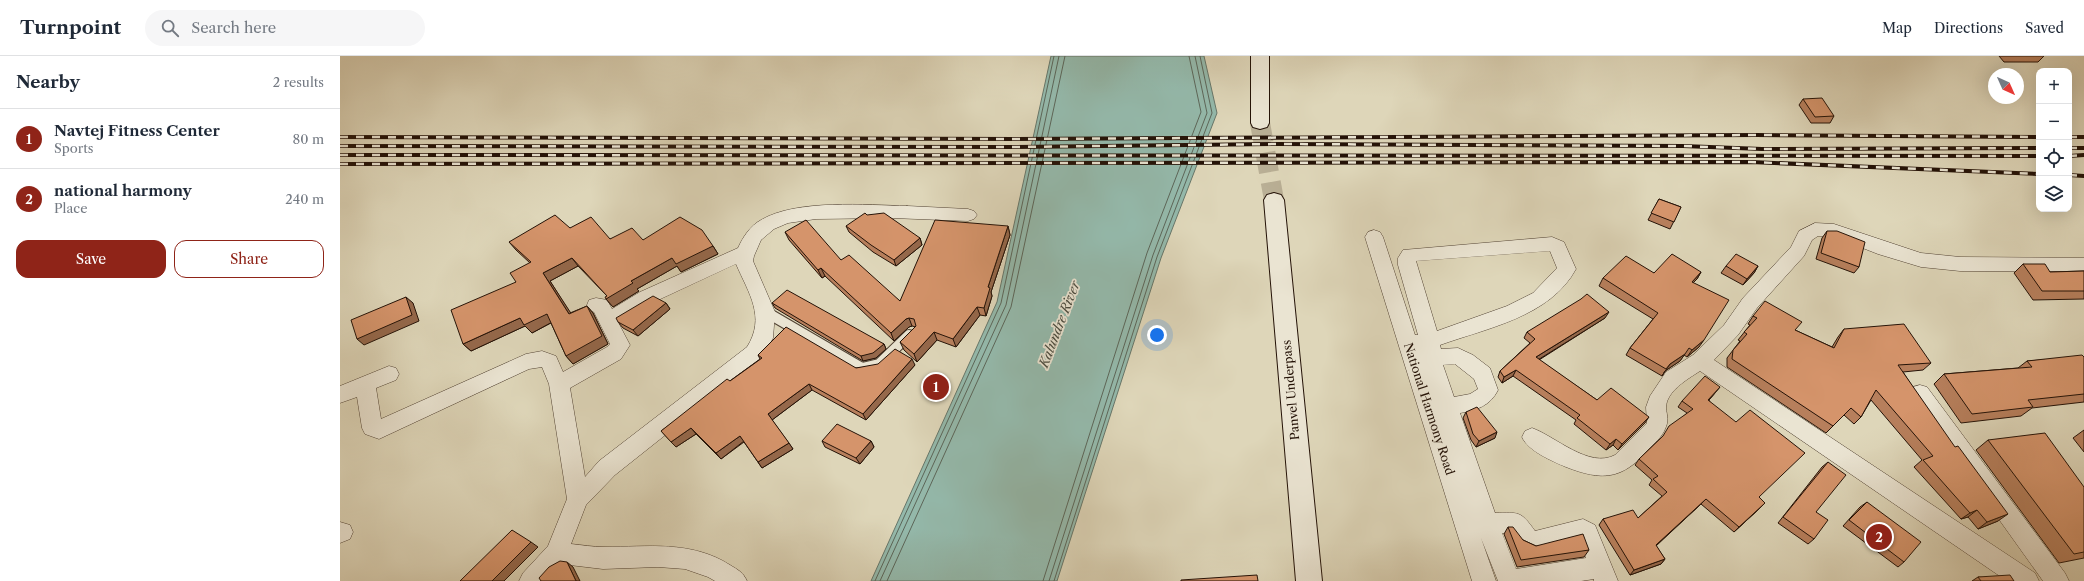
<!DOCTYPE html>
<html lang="en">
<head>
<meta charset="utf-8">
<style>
  body { margin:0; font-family:"Libre Caslon Text",serif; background:#f6f6f7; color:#1f2937 }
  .controls { position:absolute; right:12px; top:12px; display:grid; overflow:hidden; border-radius:8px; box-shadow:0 4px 16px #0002 }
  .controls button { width:36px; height:36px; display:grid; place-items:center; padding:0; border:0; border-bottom:1px solid #e0e1e3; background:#fff; color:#1f2937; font:20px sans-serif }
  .compass { position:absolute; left:1648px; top:12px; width:36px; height:36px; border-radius:50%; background:#fff; box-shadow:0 4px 16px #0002; rotate:135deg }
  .you { position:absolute; left:817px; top:279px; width:14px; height:14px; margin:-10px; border:3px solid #fff; border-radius:50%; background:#1a73e8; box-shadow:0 0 0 6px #1a73e833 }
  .badge { display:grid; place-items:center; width:26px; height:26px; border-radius:50%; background:#8f2418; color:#fff; font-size:13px; font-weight:700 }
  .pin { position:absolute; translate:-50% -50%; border:2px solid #fff; box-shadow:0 1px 4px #0006 }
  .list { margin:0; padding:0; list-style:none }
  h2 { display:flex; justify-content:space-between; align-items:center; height:52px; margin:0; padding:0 16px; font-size:17px }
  h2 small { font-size:13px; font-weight:400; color:#747a83 }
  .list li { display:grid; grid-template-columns:26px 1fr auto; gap:12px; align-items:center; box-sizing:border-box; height:60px; padding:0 16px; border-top:1px solid #e0e1e3 }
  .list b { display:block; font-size:15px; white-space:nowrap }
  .list p { margin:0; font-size:13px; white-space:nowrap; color:#747a83 }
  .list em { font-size:13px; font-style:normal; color:#747a83 }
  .actions { display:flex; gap:8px; padding:12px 16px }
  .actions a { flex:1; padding:9px 0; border:1px solid #8f2418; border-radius:12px; text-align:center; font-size:14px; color:#8f2418 }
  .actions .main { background:#8f2418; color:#fff }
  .icon { flex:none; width:22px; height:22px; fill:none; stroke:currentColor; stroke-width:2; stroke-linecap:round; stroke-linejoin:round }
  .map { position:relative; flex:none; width:1744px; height:525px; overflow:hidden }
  header { display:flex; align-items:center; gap:24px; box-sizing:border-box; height:56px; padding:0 20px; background:#fff; border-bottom:1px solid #e0e1e3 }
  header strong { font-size:19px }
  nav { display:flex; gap:22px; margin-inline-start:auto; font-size:14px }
  .search { width:280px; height:36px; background:#f6f6f7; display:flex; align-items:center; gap:10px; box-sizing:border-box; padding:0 14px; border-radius:22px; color:#747a83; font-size:15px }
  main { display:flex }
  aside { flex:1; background:#fff }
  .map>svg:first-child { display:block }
</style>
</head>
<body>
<header>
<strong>Turnpoint</strong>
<div class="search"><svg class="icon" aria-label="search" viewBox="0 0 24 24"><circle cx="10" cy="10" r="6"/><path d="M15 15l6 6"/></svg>Search here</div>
<nav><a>Map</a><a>Directions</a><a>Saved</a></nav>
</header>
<main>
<aside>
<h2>Nearby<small>2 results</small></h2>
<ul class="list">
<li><span class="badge">1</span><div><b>Navtej Fitness Center</b><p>Sports</p></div><em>80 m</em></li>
<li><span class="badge">2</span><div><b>national harmony</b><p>Place</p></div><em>240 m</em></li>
</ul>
<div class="actions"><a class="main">Save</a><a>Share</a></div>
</aside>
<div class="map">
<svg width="1744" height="525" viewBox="0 0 1744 525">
  <rect width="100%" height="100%" fill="#ded6b9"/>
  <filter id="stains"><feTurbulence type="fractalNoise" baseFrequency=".005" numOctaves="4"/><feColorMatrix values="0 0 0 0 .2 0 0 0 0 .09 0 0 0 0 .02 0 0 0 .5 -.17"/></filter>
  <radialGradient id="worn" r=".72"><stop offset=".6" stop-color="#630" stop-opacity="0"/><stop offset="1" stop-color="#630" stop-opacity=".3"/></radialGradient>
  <path fill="#94b9ab" stroke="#677669" d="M711,0H864L877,57L821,202L717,525H531L657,246Z"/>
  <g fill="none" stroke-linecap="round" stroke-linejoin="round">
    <path stroke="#5c6659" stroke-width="1" d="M535,525L661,247L714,0
      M540,525L666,249L719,0
      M547,525L671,251L725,0
      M703,525L807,197L861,56L849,0
      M709,525L813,199L867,57L855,0
      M714,525L817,201L872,57L860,0"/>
    <path stroke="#b9af95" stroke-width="20" stroke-dasharray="20 10" stroke-linecap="butt" d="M920,67L934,144"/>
    <g stroke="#524334" stroke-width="12">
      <path id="service" d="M426,256L522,312L539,308L569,279"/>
    </g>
    <g stroke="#524334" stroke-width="1">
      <path id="minor" d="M567,150L628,153L634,155L637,159L634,163L628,165L552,162L476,163L448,167L434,173L421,184L414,200L413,205L435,256L433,282L421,303L275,419L246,449L231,488C242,489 253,491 264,491C307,491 351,484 390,509C398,514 403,516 407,525H375L368,521L345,513L318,511L263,513L221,508L206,525H179L183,517L208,490L227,443L209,328L202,311L189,313L39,383L25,378L22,372L17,341L0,347V330L49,310L56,312L59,318L56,324L36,332L41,363L186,298L202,295L216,300L223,316L267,291L270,288L254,256L249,254L247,249L249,244L256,242L267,244L272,253L300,236L398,192C403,181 410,170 421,164C456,143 527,149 567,150ZM396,208C409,238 426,261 407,291L259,405L245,421L230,332L281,303L290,289L279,268L314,246Z
        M1475,167L1494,168L1581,197L1620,201L1744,202V216L1620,215L1581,211L1538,198L1492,180H1478L1472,184L1464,200L1417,252L1398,279L1374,304L1695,517L1699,525H1667L1360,315C1348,323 1326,335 1326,352C1327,360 1329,365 1325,373C1322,381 1314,388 1308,394C1282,424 1262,425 1226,411C1212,405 1188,395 1182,381L1185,375L1192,372C1215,380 1249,413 1275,399L1307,367L1306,351L1310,340L1326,316L1353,299L1384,269L1403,242L1451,191L1459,175Z
        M1034,174L1040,176L1043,181L1075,279H1078L1058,209V202L1063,194L1212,181L1224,186L1236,213C1210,261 1147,272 1100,289L1101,293L1118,292L1133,299L1150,312L1158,334C1150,350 1137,354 1120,357L1155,457C1179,457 1180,454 1195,475L1243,463L1255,469L1278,525H1254V523L1241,525H1158L1141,482L1156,525H1132L1025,181L1028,176ZM1210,195L1217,212L1193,237L1167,250L1097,275L1076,205ZM1115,308L1134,323L1138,333L1130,338L1114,341L1103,309ZM1162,477H1170L1180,491L1192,496L1239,484L1246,502L1176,513Z
        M1580,329L1587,331L1725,517L1729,525H1703L1573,343L1570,337L1573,331Z
        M0,466L10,469L13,476L10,483L0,487Z"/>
    </g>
    <g stroke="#241207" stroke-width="2">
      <path id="secondary" d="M911,0H929V67L927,71L920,73L913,71L911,67Z
        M934,137L941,139L944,144L982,525H956L924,144L927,139Z"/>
    </g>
    <use href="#service" stroke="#eae4d2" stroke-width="10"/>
    <use href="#minor" fill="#eae4d2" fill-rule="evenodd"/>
    <use href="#secondary" fill="#eae4d2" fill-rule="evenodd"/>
    <g stroke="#241207" stroke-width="4">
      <path id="rail" d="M0,81L676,83L1416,79L1699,81
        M1729,81H1744
        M0,90L674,91L940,88L1343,90L1422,93L1699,92
        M1729,92H1744
        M0,99L1699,100
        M1729,100L1744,99
        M0,108L1411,106L1699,118
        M1729,119L1744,120"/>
    </g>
    <use href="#rail" stroke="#eae4d2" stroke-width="2.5" stroke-dasharray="8" stroke-linecap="butt"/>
  </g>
  <path fill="#b77f5c" stroke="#241207" d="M1659,0H1704L1698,6H1664Z
    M1463,43L1494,60L1490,67H1471L1459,49Z
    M1319,143L1341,151L1330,173L1308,164Z
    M506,170L580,182L582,189L556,210L533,196L509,176Z
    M668,170L670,179L651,236L652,240L646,260L640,259L616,291L597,284L577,306L564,294L560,286L576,271L572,270L569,271L554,285L485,220L482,222L449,184L445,176L501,204L560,245Z
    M230,172L270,183L303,184L373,190L378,198L341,216L337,210L297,233L299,235L273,251L266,243L267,240L238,210L210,225L230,257L247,250L253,257L268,288L233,308L226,300L211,267L192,277L185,270L131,295L123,288L176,226L190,207L176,194L169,186Z
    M1487,175L1519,211L1514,217L1476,203L1482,182Z
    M1683,208L1710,216L1744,215V243L1693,244L1674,217Z
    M1386,210H1418L1414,217L1403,229L1381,217Z
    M1361,216L1357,223L1353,226L1359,291L1347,301L1344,299L1340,305L1325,315L1322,320L1286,299L1290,292L1313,263L1259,230L1263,222L1314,217Z
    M326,247L330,253L298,280L283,272L278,266Z
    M432,247L544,288L546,293L536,302L523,305L435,252Z
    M1413,260L1455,274L1492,291L1498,281L1504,273L1591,307L1583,314L1563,316L1658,465L1638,473L1628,461L1621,463L1574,411L1582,404L1531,344L1521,361L1514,368L1504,359L1486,377L1387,311V302L1400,285L1398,284L1410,269L1408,268Z
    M1265,262L1199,304L1257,344L1305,367L1278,394L1273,389L1266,394L1234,368L1236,364L1173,320L1162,327L1158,321L1160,315L1190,287L1184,282L1187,276Z
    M418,299L516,312L575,309L526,364L472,334L432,364L453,393L422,412L404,386L381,403L356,378L336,391L321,375L420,303Z
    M1744,301V346L1692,352L1681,360L1621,367L1594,328L1604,318L1678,312L1687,305Z
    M1375,337L1369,344L1419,442L1420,452L1394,476L1361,448L1316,490L1325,503L1321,508L1290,519L1259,469L1263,463L1298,462L1322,440L1309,429L1312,424L1295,409L1299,403L1347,357L1338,351L1342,345Z
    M1126,356L1155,382L1136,391L1131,384L1123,362Z
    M1744,374V396L1733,382Z
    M1648,384L1744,431V502L1719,507L1636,394Z
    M482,385H531L534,391L520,408L485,391Z
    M1488,406L1476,456L1474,483L1468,488L1438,467L1482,411Z
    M1527,446L1564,506L1558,511L1503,470L1520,451Z
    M1168,471L1183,484L1196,490L1249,494L1244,501L1177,511L1164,478Z
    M1638,521L1674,525H1632Z"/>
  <path fill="#95684b" stroke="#241207" d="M668,170L670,179L651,236L652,240L646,260L644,252L648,231Z
    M580,182L582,189L556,210L554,204Z
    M373,190L378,198L341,216L337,210L297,233L299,235L273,251L266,243L291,225L332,202Z
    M232,202L238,210L210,225L236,265L229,258L203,217Z
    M1418,210L1414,217L1403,229L1407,223Z
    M481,212L485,220L482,222L478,214Z
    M1361,216L1357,223L1347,233L1352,226Z
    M66,241L73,247L79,265L24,289L17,283Z
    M326,247L330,253L298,280L293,274Z
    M247,250L253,257L268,288L233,308L226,300Z
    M637,251L640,259L616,291L613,283Z
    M1269,256L1265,262L1193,307L1196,301Z
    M207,258L214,265L192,277L185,270L131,295L123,288L180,262Z
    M569,262L572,270L569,271L554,285L551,277L566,263Z
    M594,276L597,284L577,306L574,298Z
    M1364,284L1359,291L1347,301L1352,294Z
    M544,288L546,293L536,302L523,305L521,300Z
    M1345,298L1340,305L1325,315L1322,320L1330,308Z
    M572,303L575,309L526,364L523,358Z
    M1176,314L1173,320L1162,327L1164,321Z
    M469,328L472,334L432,364L428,358Z
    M1380,331L1375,337L1364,350L1368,344Z
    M1309,361L1305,367L1278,394L1282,388Z
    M351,372L356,378L336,391L331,386Z
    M1157,376L1155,382L1136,391L1139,385Z
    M400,380L404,385L381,403L376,397Z
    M1276,383L1273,389L1266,394L1270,388Z
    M531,385L534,391L520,408L516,402Z
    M449,387L453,393L422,412L418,406Z
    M1366,443L1361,448L1311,494L1316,489Z
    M1425,447L1420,452L1394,476L1399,471Z
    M1637,454L1628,461L1621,463L1630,457Z
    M1668,458L1658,465L1638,473L1647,466Z
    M191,486L198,491L164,525H152Z
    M1325,503L1321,508L1290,519L1294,514Z
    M227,506L233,511L240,525H236Z"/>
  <path fill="#d5946b" stroke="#241207" d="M1482,42L1494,60L1475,61L1463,43Z
    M1319,143L1341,151L1334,166L1311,157Z
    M525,157L527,159L544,157L580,182L554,204L531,189L506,170Z
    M215,159L230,172L251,161L270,183L292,172L303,184L340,161L362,174L373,190L336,208L332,202L291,225L293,227L266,243L265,241L267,240L232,202L203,217L229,258L247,250L262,280L226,300L207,258L184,269L180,262L123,288L111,254L176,226L170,217L191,206L169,186Z
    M466,164L501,204L509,199L560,245L595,164L668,170L648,231L650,232L644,252L637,251L613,283L594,276L574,298L560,286L576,270L574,263L569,262L566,263L551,277L481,212L478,214L445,176Z
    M1487,175H1497L1525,186L1519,211L1481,197Z
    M1332,198L1361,216L1352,226L1389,244L1364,284L1352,294L1349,292L1345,298L1330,308L1326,313L1290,292L1318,257L1263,222L1286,200L1314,217Z
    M1396,198L1418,210L1407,223L1386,210Z
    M1683,208H1705L1710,216L1744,215V235H1702Z
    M447,234L544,288L533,297L521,300L432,247Z
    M1247,238L1269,256L1196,301L1257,344L1271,332L1309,361L1282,388L1276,383L1270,388L1237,362L1240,359L1176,314L1164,321L1160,315L1195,283L1187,276L1241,243Z
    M313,240L326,247L293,274L278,266L276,262Z
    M66,241L72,259L17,283L11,264Z
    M1425,245L1462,266L1455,274L1494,292L1504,273L1564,268L1591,307L1558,309L1615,391L1618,390L1668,458L1647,466L1637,454L1630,457L1583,404L1593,400L1536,334L1521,361L1511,352L1493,370L1392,303L1393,294L1407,278L1404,276L1417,262L1413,260Z
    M446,271L516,312L538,308L555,293L572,303L523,358L469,328L428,358L449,387L418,406L400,380L376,397L351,372L331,386L321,375L382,327L387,323L390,325L422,302L418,299Z
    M1742,299L1744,301V338L1688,344L1693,351L1632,358L1604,318L1692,311L1687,305Z
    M1365,320L1380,331L1368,344L1396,366L1410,354L1465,397L1419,441L1425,447L1399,471L1366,443L1316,489L1325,503L1294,514L1263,463L1293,454L1298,462L1327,436L1313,423L1318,420L1299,403L1323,380L1329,370L1353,353L1342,345Z
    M1137,351L1157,376L1139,385L1133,378L1126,356Z
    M497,368L531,385L516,402L482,385Z
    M1705,377L1744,431V496L1734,498L1648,384Z
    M1488,406L1506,419L1476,456L1488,464L1474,483L1443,461Z
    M1527,446L1581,486L1564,506L1509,464Z
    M1168,471H1173L1183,484L1196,490L1243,478L1249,494L1181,504Z
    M172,474L191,486L152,525H120Z
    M220,505L227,506L236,525H201L199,522L209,511Z
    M917,519L918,525H841V524Z
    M1670,519L1674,525H1641L1638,521Z"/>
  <g text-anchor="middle" stroke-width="3.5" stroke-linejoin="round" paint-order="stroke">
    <g font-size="12" fill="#241207" stroke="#eae4d2">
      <text transform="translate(951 334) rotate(-95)" y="4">Panvel Underpass</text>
      <text transform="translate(1089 353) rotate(72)" y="4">National Harmony Road</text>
    </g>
    <g font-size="13" font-style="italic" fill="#4b4c40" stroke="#eae4d2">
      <text transform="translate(719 268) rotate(-69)" y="5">Kalundre River</text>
    </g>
  </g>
  <rect width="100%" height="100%" filter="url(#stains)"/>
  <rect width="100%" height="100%" fill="url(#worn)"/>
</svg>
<div class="controls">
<button>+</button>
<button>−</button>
<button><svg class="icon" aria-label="locate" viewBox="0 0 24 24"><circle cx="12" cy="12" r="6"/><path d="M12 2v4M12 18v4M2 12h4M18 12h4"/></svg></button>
<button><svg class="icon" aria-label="layers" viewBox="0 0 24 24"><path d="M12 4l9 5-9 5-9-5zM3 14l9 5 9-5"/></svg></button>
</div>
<svg class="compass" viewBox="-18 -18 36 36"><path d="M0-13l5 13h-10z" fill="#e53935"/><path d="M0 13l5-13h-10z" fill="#747a83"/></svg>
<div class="you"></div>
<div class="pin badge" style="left:596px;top:331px">1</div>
<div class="pin badge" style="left:1539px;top:481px">2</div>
</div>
</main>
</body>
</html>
